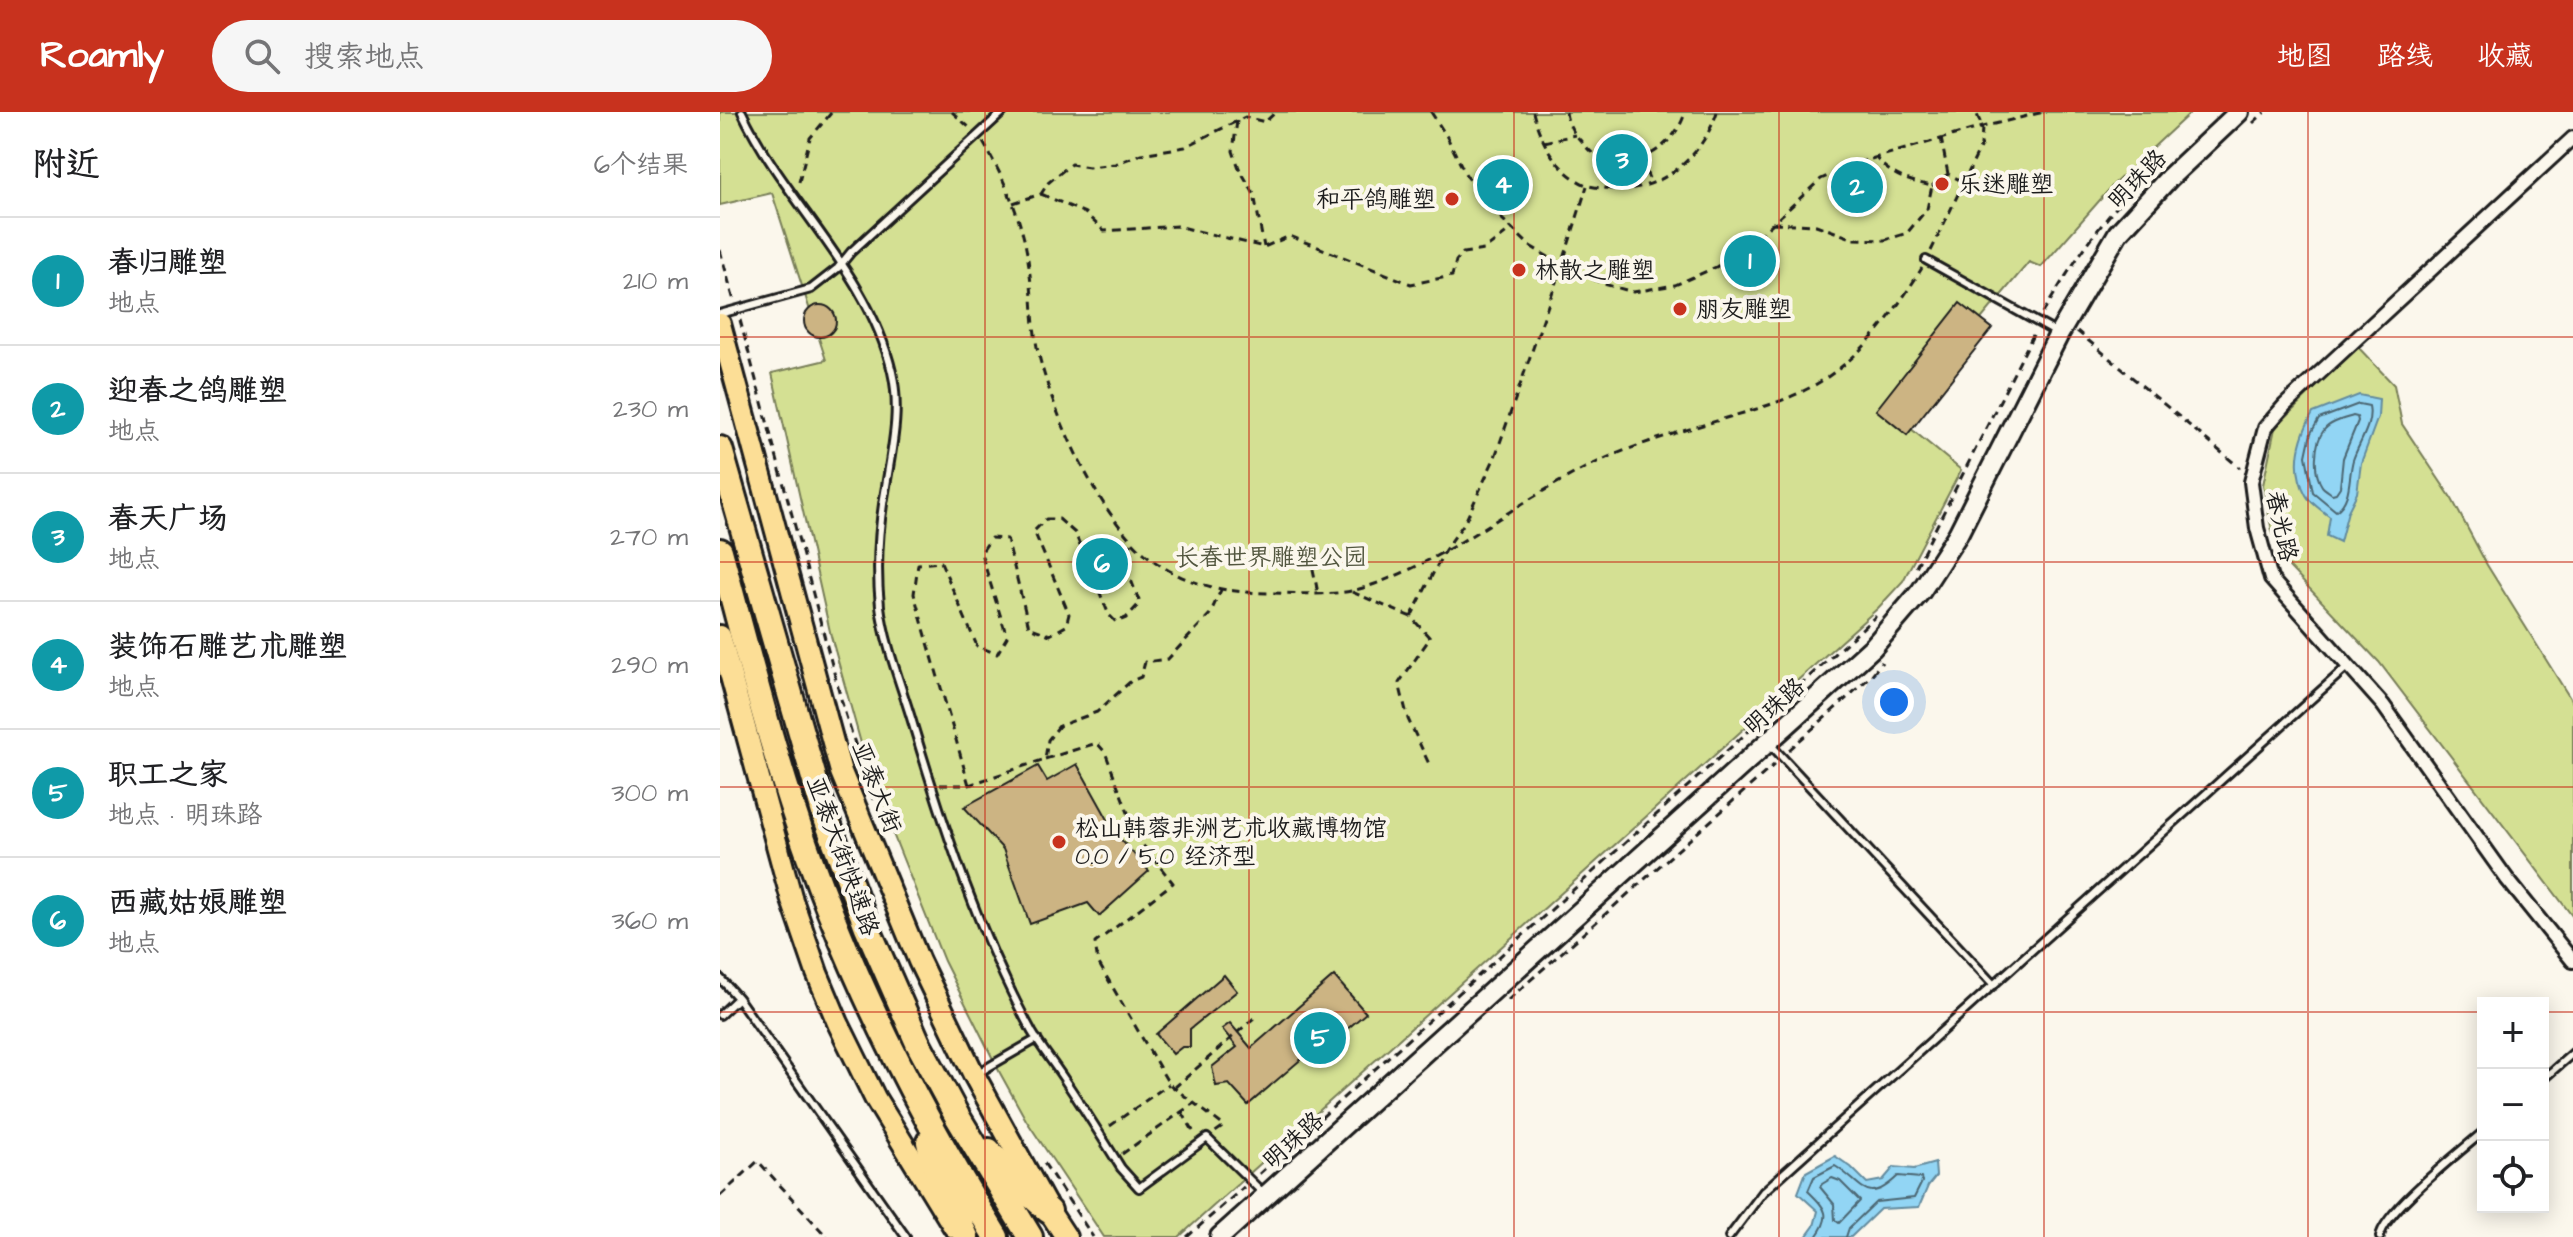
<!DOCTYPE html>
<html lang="zh">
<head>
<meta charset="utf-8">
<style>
  body { margin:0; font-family:"Architects Daughter","LXGW WenKai TC",sans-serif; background:#f6f6f6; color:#202124 }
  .controls { position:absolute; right:24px; bottom:24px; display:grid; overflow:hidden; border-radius:0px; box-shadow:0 4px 20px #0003 }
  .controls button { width:72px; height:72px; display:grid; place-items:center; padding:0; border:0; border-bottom:2px solid #e0e0e0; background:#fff; color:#202124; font:40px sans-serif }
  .you { position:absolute; left:1174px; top:590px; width:28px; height:28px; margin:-20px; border:6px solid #fff; border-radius:50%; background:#1a73e8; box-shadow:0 0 0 12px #1a73e833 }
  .badge { display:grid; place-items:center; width:52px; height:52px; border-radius:50%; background:#c8321e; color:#fff; font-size:26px; font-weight:700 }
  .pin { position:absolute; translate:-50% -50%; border:4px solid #fff; box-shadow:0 2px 8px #0006 }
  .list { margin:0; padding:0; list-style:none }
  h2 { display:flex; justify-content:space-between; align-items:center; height:104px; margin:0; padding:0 32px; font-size:34px }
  h2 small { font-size:26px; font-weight:400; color:#757577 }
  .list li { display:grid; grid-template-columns:52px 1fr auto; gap:24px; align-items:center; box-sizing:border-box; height:128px; padding:0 32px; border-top:2px solid #e0e0e0 }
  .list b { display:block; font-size:30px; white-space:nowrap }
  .list p { margin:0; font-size:26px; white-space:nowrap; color:#757577 }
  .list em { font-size:26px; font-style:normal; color:#757577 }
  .icon { flex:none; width:44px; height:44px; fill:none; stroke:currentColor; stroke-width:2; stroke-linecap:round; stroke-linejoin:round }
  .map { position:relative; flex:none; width:1853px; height:1125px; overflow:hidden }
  header { display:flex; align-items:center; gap:48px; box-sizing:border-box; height:112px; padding:0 40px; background:#c8321e; color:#fff }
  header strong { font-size:38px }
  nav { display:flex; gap:44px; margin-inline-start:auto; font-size:28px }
  .search { width:560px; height:72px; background:#f6f6f6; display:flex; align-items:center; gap:20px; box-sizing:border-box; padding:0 28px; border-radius:44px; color:#757577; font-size:30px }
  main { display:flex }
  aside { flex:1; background:#fff }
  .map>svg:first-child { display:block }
</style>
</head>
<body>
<header>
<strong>Roamly</strong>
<div class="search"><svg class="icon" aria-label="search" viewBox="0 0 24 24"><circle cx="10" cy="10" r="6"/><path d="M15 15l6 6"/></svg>搜索地点</div>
<nav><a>地图</a><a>路线</a><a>收藏</a></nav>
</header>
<main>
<aside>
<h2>附近<small>6个结果</small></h2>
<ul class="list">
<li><span class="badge" style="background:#0f9aa8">1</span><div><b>春归雕塑</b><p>地点</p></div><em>210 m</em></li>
<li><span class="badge" style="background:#0f9aa8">2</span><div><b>迎春之鸽雕塑</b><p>地点</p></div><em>230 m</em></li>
<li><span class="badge" style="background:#0f9aa8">3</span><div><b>春天广场</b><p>地点</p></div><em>270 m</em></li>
<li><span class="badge" style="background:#0f9aa8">4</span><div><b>装饰石雕艺术雕塑</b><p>地点</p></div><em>290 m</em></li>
<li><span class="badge" style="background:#0f9aa8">5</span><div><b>职工之家</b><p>地点 · 明珠路</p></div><em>300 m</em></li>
<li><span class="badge" style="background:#0f9aa8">6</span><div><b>西藏姑娘雕塑</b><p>地点</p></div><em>360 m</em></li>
</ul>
</aside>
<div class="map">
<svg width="1853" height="1125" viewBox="0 0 1853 1125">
  <rect width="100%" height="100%" fill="#fbf7ec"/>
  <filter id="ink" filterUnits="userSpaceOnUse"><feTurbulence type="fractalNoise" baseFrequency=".0125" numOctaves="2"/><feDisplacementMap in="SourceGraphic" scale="16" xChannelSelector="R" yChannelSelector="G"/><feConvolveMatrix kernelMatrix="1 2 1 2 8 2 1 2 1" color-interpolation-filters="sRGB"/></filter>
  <g filter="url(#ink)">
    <path fill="#d4e093" stroke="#787e58" stroke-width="2" d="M0,0H1471L1394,72L1321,155L1309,150L1178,306L1241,358L1183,469L1158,496L459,1125H384L306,1008L280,961L224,849L151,667L111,524L52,261L106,248L52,81L0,93Z
      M1637,234L1674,273L1682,312L1732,387L1767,453L1853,591V805L1659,550L1569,455L1552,419L1543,373L1555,316Z"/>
    <path fill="#92d5f4" stroke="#638b9e" stroke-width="2" d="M1639,283L1659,287L1658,305L1641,351L1637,381L1628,399L1620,430L1607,424L1610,405C1603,399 1590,391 1586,383C1571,356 1579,326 1593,301Z
      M1115,1044L1131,1055L1147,1071L1163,1068L1174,1055L1194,1057L1215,1051L1216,1064L1208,1074L1199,1095L1160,1097L1131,1125H1086L1094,1114L1098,1099L1078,1081L1086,1060Z"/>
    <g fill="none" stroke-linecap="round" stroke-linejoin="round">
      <path stroke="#4b6672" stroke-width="2" d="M1639,292L1649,294C1653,313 1639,330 1633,348C1628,365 1632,388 1616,399L1593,380L1586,344L1591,321L1599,307Z
        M1633,304L1637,305L1638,309L1623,346L1620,375L1616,381L1612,382C1611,381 1603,376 1602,374C1593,361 1594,331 1604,318C1610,310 1624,307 1633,304Z
        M1112,1066L1120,1069L1140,1089L1119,1111L1115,1108L1114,1092L1100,1075L1102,1072Z
        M1096,1125C1113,1102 1105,1096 1088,1079L1094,1065L1115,1054C1143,1071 1146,1095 1178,1064L1201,1066L1202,1070L1194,1086L1156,1090L1129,1116L1126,1125"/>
    </g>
    <path fill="#ccb483" stroke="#1c1c1c" stroke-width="2" d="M1240,191L1272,216L1187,323L1156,298Z
      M84 209a16 16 0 1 1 32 0a16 16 0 1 1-32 0Z
      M357,652L396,722L429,759L379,804L368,791L310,812L283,737L244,695L318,654L327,669Z
      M504,863L517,879L470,917V935H462L453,942L436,922Z
      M614,864L646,901L598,942L593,937L528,993L509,972L496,974L492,955L517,935L502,917L510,911L531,936Z"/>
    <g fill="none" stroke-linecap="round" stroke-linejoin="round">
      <g stroke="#1c1c1c" stroke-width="12">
        <path id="lane" d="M22,0C65,91 149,160 172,260C181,298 172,336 166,374C159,412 156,456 160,494C165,535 183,577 194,616C225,719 260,825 312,920C322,937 335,953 346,970C365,998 383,1027 401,1056L419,1076L487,1026L544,1082
          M1206,148L1335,220
          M0,202L91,177L118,156L131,140L283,0
          M1050,632L1274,873
          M0,866L18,886L186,1125
          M0,903L18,886
          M258,961L317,927
          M1823,967L1853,941
          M1009,1125L1043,1080L1627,555
          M1660,1125C1662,1101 1742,1038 1763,1020"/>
      </g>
      <g stroke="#1c1c1c" stroke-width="18">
        <path id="street" d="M1853,26L1565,293L1545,316L1531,370L1537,416L1551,467L1663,593L1787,767L1853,849"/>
      </g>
      <g stroke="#1c1c1c" stroke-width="24">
        <path id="secondary" d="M500,1125L1153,535L1201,479L1238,422L1339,222L1398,121L1449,66L1519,0"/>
      </g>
      <g stroke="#1c1c1c" stroke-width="26">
        <path id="primary" d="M0,212L121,660L199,849L254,963L329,1099L346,1125
          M0,524L72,788L97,861L118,911L155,986L234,1115"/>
      </g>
      <g stroke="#1c1c1c" stroke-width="30">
        <path id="highway" d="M0,337L104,701L147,815L198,931L237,1004L310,1125
          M0,439C23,523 44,608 71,691C120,844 192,989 276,1125
          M209,1030L213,1049L246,1125
          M269,1039L303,1076L329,1099"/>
      </g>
      <path stroke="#1c1c1c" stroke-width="3" stroke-dasharray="8 6" stroke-linecap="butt" d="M232,0L250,16
        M711,0L727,25L746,63L781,106L810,134L842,153L884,172L913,180L955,173L996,155L1028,134L1101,67L1137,51L1262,15L1324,0
        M813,0C820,29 837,60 866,73C871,75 879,76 884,76C936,85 982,47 997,0
        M846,0C847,11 853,20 860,28C867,36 874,45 885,48C918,58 957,32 965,0
        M517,9L513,39L519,56L534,82L544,135
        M1533,11L1545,0
        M1221,26L1228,62
        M263,30C285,68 304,111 309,155C313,182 312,209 317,235C330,296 377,400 424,441C460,472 504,481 549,481C579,481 614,485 643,476C725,450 791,393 867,355C913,332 964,319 1013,304C1044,295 1078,285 1106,266C1148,238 1176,198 1202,156
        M824,30L855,23
        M921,46L931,72
        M79,70L90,26L112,0
        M1212,74L1228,62L1244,70
        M321,82L365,101L384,119L457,114L544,135L570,124L691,172L732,164L736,149L743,141L764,138L792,117
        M293,91L321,82L328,71L351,52L369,55L395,52L421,42L465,35L525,5L545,10L556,0
        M1053,111L1096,113L1134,127L1165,128L1187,121L1207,97L1212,74C1189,69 1172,65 1156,46
        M0,138L14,189
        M1211,139L1261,34L1262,15L1256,0
        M1323,201C1358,142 1387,100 1437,53
        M20,208L124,598L155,693
        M1357,219L1520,356
        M590,443L598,481
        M1196,455L1315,219
        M632,480L691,505L710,526L679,571L688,607L710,654
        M691,505L725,438L745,410L775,345L842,153L867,74
        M1069,638L1150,565L1162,550
        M325,647L377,631L385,640L418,727L453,771L375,831L378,850L449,972L504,1014L494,1021
        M220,673H249L325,647L328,628L339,614L377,600L411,569L421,565L425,550L448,547L490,502L501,478
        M249,673L194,482L198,452L221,450L257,534L277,542L287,525L261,441L271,426L287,427L309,515L330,523L346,514L349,502L314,419L326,407H339L355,421L389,503L396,510L406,506L420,491L402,445L413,429
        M788,888L1055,652
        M454,976L534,906
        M462,1000L476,1024
        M390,1014L449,972
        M402,1042L474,991
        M324,1051L373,1125
        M539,1062L1156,504
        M0,1084L38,1049L107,1125
        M467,1125L524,1075"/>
      <use href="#lane" stroke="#fbf7ec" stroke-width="6"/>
      <use href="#street" stroke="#fbf7ec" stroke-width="12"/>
      <use href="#secondary" stroke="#fbf7ec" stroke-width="18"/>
      <use href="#primary" stroke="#fcde96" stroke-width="20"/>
      <use href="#highway" stroke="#fcde96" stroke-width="24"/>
    </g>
  </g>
  <path fill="none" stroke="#c8321e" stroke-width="2" stroke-opacity="0.55" d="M265,0V1125M529,0V1125M794,0V1125M1059,0V1125M1324,0V1125M1588,0V1125M0,225H1853M0,450H1853M0,675H1853M0,900H1763M1823,900H1853"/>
  <g fill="#c8321e" stroke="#fbf7ec" stroke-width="3">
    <circle cx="1222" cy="72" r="8"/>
    <circle cx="732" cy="87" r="8"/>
    <circle cx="799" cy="158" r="8"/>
    <circle cx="960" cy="197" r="8"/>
    <circle cx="339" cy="730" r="8"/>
  </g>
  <g text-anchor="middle" stroke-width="8" stroke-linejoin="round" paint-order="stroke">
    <g font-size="24" fill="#1c1c1c" stroke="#fbf7ec">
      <text transform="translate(1417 67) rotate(-46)" y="8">明珠路</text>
      <text transform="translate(1562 414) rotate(78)" y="8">春光路</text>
      <text transform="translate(1054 594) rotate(-42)" y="8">明珠路</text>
      <text transform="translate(157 675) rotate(69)" y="8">亚泰大街</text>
      <text transform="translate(123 744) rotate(70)" y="8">亚泰大街快速路</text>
      <text transform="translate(573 1028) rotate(-42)" y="8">明珠路</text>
    </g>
    <g font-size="24" fill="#1c1c1c" stroke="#fbf7ec" text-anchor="start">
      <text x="1238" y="80">乐迷雕塑</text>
      <text x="716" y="95" text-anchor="end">和平鸽雕塑</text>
      <text x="815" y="166">林散之雕塑</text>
      <text x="976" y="205">朋友雕塑</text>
      <text x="355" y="724">松山韩蓉非洲艺术收藏博物馆<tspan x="355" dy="28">0.0 / 5.0 经济型</tspan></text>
    </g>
    <g font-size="24" fill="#535740" stroke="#fbf7ec">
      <text x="551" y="453">长春世界雕塑公园</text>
    </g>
  </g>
</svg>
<div class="controls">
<button>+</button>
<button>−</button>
<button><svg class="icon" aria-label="locate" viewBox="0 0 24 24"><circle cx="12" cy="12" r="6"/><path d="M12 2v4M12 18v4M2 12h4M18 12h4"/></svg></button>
</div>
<div class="you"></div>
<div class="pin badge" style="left:1030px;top:149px;background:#0f9aa8">1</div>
<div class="pin badge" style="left:1137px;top:75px;background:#0f9aa8">2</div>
<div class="pin badge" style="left:902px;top:48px;background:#0f9aa8">3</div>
<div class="pin badge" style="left:783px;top:73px;background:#0f9aa8">4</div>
<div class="pin badge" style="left:600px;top:926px;background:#0f9aa8">5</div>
<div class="pin badge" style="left:382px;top:452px;background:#0f9aa8">6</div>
</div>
</main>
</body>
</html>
